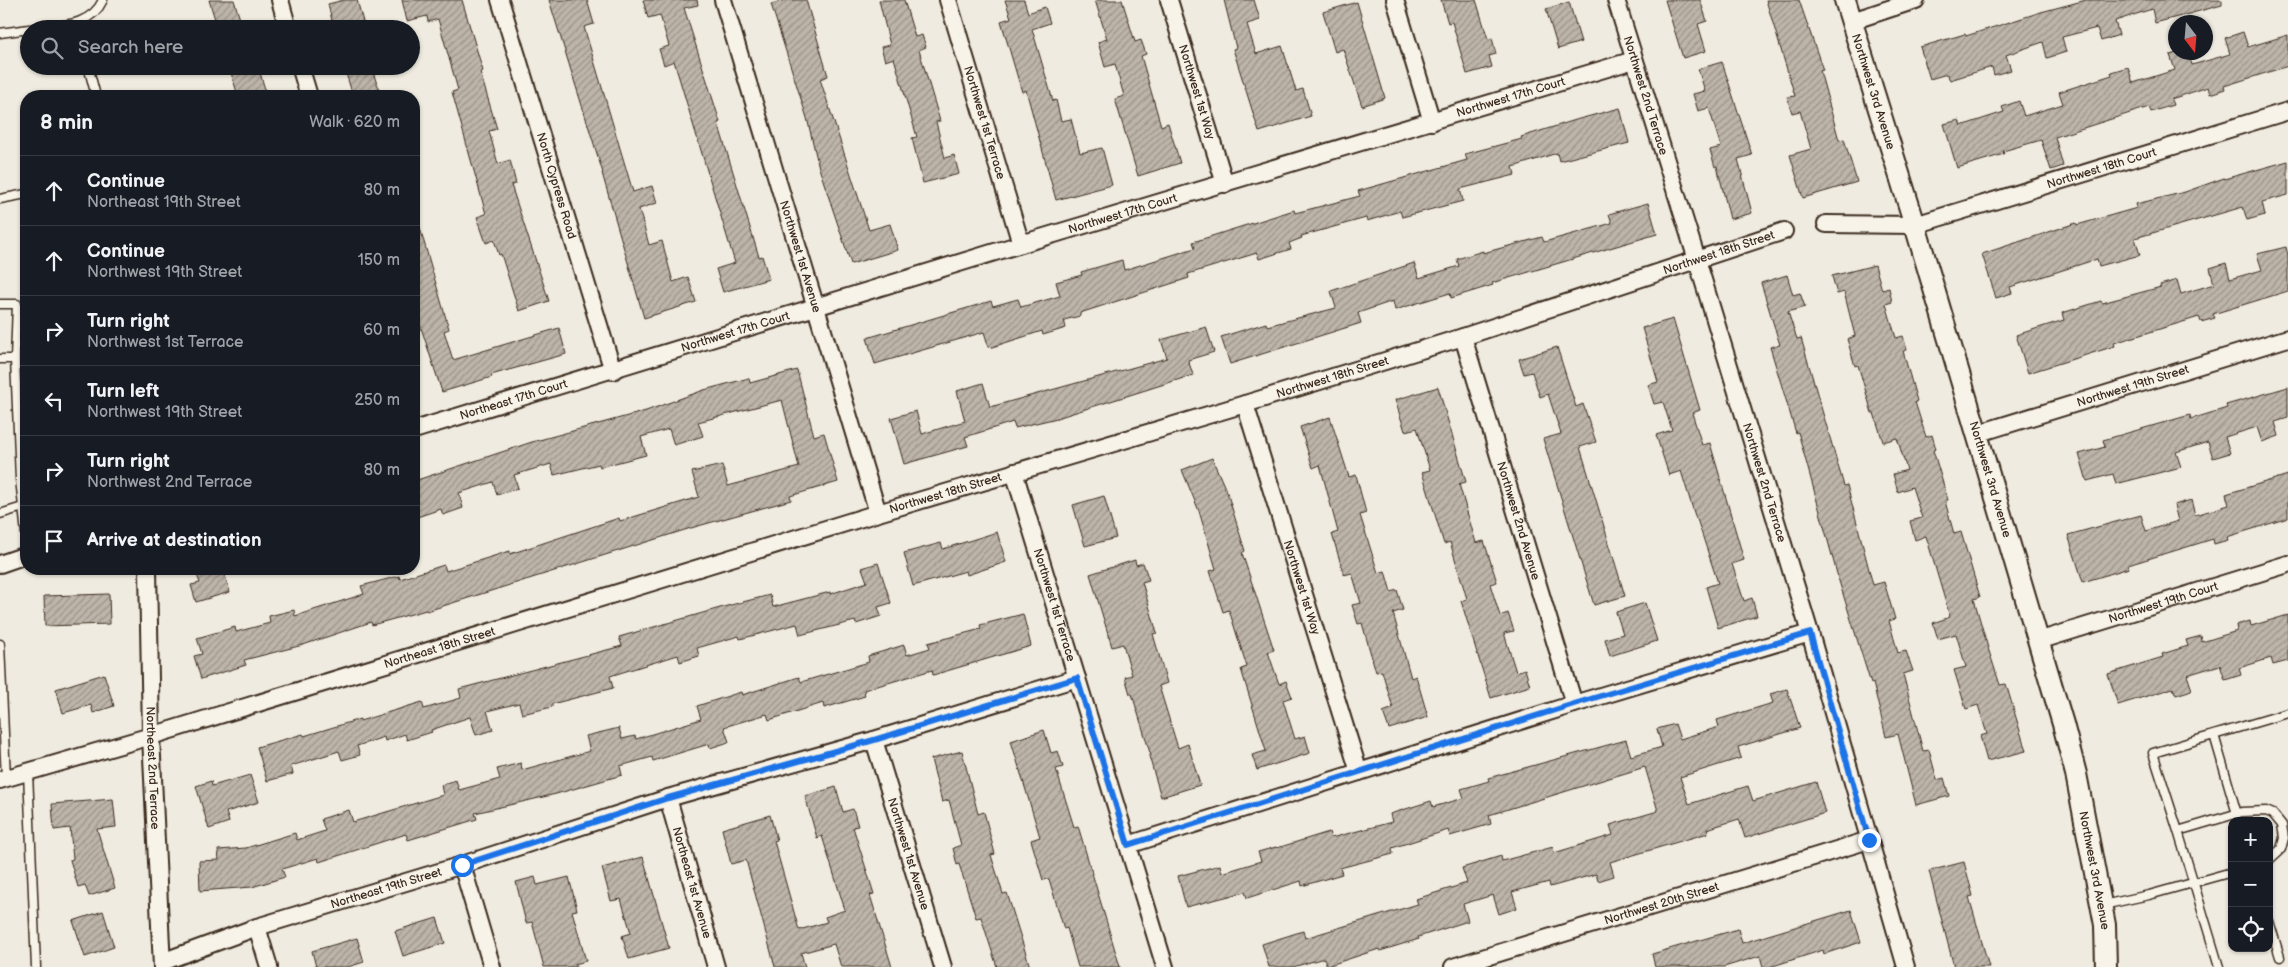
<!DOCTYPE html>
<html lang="en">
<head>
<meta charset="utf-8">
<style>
  body { margin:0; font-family:"Balsamiq Sans",sans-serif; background:#20242c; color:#f1f3f6 }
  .controls { position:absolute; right:15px; bottom:15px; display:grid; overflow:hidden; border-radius:10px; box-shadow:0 1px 4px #0004 }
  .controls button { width:45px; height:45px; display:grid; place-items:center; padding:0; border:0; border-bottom:1px solid #363941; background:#171b24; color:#f1f3f6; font:25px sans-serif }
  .compass { position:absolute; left:2168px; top:15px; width:45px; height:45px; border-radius:50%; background:#171b24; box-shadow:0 1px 4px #0004; rotate:164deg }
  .stop { position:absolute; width:15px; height:15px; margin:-11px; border:4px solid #1a73e8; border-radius:50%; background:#fff }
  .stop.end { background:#1a73e8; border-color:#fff; box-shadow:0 1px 5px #0008 }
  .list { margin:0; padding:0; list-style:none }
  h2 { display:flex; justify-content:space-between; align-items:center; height:65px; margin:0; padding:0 20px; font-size:21px }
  h2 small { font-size:16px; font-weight:400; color:#9ea1a6 }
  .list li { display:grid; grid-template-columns:32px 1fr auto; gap:15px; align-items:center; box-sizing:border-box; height:70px; padding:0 20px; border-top:1px solid #363941 }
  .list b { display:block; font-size:19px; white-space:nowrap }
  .list p { margin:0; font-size:16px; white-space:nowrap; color:#9ea1a6 }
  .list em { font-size:16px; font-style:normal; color:#9ea1a6 }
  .icon { flex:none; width:28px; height:28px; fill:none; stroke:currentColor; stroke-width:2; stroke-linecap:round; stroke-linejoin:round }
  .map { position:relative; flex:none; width:2288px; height:967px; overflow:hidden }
  .search { position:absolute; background:#171b24; box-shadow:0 1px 4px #0004; left:20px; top:20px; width:400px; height:55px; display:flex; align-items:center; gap:12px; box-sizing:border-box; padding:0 18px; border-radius:28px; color:#9ea1a6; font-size:19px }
  .panel { position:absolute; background:#171b24; box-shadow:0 1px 4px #0004; left:20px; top:90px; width:400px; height:485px; border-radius:20px }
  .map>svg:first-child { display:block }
</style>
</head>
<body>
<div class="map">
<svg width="2288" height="967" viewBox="0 0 2288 967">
  <defs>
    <pattern id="building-hatch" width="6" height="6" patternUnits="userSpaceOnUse" patternTransform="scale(1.25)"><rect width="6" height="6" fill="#bdb5aa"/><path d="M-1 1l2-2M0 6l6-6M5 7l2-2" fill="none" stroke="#9b938a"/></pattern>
  </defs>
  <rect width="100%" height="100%" fill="#efebe0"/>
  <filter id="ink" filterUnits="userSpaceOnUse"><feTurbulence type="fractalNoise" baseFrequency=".02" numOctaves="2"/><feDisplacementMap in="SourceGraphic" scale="10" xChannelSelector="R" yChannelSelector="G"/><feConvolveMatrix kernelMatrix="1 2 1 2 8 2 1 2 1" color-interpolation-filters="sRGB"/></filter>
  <g filter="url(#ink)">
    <path fill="url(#building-hatch)" stroke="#3b2a1e" d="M209,0H234L243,29H218Z
      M344,0H357L365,29H334L328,4Z
      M402,0H462L483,71L480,72L497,129L489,131L498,164L510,160L516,184L511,185L549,301L519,311L501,254L499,255L494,240L486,243L477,217L486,214L452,92L458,90L438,19L428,22L427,16L407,21Z
      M549,0H587L594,24L584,27L633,192L652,186L657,203L639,209L649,245L662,241L673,282L688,277L696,302L644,318L602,173H603Z
      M643,0H697L698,5L684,8L720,122L718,123L759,257L762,256L769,279L723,292L716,269L735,263L674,61L664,65L659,49L669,46L660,15L648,18Z
      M785,0H806L828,76L820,79L869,230L890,224L898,250L851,264L819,168L807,118L771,4Z
      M879,0H904L915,37L922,35L926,47L919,50L940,121L936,122L945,158L954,155L959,174L923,183L912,138L917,137L894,58L885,61L881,47L890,45Z
      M1005,0H1024L1028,13L1045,7L1050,23L1032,29L1053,101L1056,100L1061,121L1071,119L1080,153L1102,148L1112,185L1056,200L1026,90L1022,92L1001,21L1011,18Z
      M1095,0H1122L1135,42L1141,40L1146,54L1141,56L1161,126L1168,123L1180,163L1138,176L1115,99L1124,96L1115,64L1105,67L1098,42L1107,39Z
      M1224,0H1254L1260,20L1247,24L1256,54L1282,46L1296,91L1303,89L1311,116L1259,132L1233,49L1236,48Z
      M1441,0H1476L1488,39L1492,38L1496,54L1489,56L1492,67L1467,74L1452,22L1448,23Z
      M1665,0H1700L1707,21L1698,24L1706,51L1683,58Z
      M1766,0H1799L1823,70L1820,71L1839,140L1844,139L1857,182L1803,198L1790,155L1811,149L1800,111L1792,113L1787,97L1795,96Z
      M2086,0H2222V5L2155,23L2152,9L2115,21L2119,35L2101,41L2097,28L2062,37L2066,52L2047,58L2043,42L2006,55L2011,70L1994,75L1992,67L1950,80L1947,74L1930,79L1920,47L1965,34L1966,36L2041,12Z
      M1357,2L1385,98L1362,106L1343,49L1335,52L1323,12Z
      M1569,2L1581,42L1558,49L1546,9Z
      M2243,32L2248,47L2288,35V66L2224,86L2225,89L2210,94L2208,87L2171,99L2173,105L2151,112L2149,107L2055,137L2063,166L2051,170L2041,140L2003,151L2004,154L1957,168L1944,124L1959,120L1961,126L2004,112L2002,107L2019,101L2024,116L2063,104L2059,92L2112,75L2111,72L2128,67L2133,83L2175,70L2170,55L2179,52H2188L2192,65L2230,54L2225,38Z
      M1722,62L1752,155L1738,159L1752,213L1730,219L1717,166L1715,167L1710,150L1721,147L1709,108L1698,111L1693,94L1705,91L1698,69Z
      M229,66H258L267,96H238Z
      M355,66H371L381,96H353L345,70Z
      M1620,108L1629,143L1559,161L1557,153L1513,167L1515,175L1460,189L1463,201L1402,217L1400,211L1367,221L1366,218L1301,236L1302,238L1289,243L1291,249L1259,259L1257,253L1188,274L1189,278L1080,313V316L1064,320L1066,328L1043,335L1042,331L989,348L984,332L875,364L867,338L991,301L993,306L1018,299L1021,307L1060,296L1056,282L1082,275L1081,272L1122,260L1124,270L1195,248L1193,242L1294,210L1295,213L1360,196L1358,191L1467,160L1465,154L1522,139L1521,137L1579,119Z
      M2288,161V195L2262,202L2265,215L2247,220L2243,207L2135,238L2140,255L2099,266L2097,259L2010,287L2012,293L1996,298L1982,254L2076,223L2077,225L2137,208L2136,204L2185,192L2224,178V179Z
      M1648,203L1657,234L1492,283L1493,285L1451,298L1450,293L1395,310L1393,301L1358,313L1361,323L1230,364L1221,337L1266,323L1267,326L1336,308L1331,291L1414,263L1419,278L1459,266L1457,259L1483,251V253L1542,237L1544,242L1612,223L1609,214Z
      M418,221L449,329L444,331L453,360L559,328L566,354L491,375L492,377L442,392L414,306V222Z
      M2286,247L2288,255V291L2213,314L2215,318L2201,322L2199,317L2114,343L2115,346L2028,373L2016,335L2064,320L2062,313L2101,301L2102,303L2161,287L2160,285L2177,280L2181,294L2214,284L2210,268L2226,263L2230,279L2262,270L2257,254Z
      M1875,265L1882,290L1889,288L1892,302L1886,304L1896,338L1903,336L1907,350L1903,351L1917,401L1915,402L1926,437L1932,435L1936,449L1933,450L1948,500L1945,501L1954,534L1961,532L1980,597L1974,599L1988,648L2000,685L2006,684L2026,751L1987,761L1980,736L1987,734L1978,705L1966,709L1954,670L1966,667L1956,634L1938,639L1933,623L1950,617L1926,536L1915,540L1910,521L1922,518L1912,487L1898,492L1893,474L1907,470L1897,438L1883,442L1874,413H1872L1858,365L1855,366L1847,339L1855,336L1844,292L1837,294L1832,276Z
      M1787,275L1793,295L1800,293L1805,307L1788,312L1797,339L1801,338L1844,486L1847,485L1873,585L1884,582L1895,619L1889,621L1898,653L1906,651L1913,671L1903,674L1923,751L1929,750L1937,780L1944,778L1949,796L1916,805L1898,734L1886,737L1873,683L1871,684L1839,581L1798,432L1796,433L1770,347L1780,345L1761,283Z
      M1673,319L1700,410L1692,413L1702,445L1710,443L1744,560L1732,564L1744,601L1752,598L1757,616L1718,628L1706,587L1718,583L1697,519H1696L1681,471L1669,475L1656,435L1672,430L1663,402L1654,404L1648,385L1658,382L1642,328Z
      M1206,327L1214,352L1188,360L1193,375L1057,418L1015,428L1013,422L965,437L968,446L904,464L891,418L916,411L922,434L965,421L957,391L983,383L990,407L1167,358L1161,340Z
      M1557,347L1576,407L1583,404L1596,442L1580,447L1625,596L1594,605L1543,439L1561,434L1548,394L1540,397L1532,372L1524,374L1519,359Z
      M797,370L814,436L824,433L838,482L790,496L791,500L691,528L427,611L426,610L372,625L371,622L303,645L244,660L246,665L201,679L194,656L202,654L197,638L235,627L236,632L270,623L269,616L294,610L295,616L364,594L361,586L399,576L400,579L444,565L446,571L510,551V554L619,518L620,521L699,497L692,472L722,465L728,486L799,467L782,400L698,422L703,436L674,445L669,429L641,437L646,455L600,467L599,464L554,475L551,464L514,475L518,488L497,495L493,482L459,493L463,508L443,515L441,509L414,518V481L532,442L646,411L704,390L749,378L750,383Z
      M1438,387L1466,482L1459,484L1476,543L1484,541L1497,582L1490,584L1500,616L1508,613L1514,631L1504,633L1516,672L1525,669L1530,686L1491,698L1461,601L1467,599L1450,542L1444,544L1422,472L1430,470L1417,428L1405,431L1395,400Z
      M2288,387V418L2275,422L2279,436L2262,442L2257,427L2225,437L2230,453L2213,458L2208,442L2176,452L2181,467L2116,484L2113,474L2087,481L2079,454L2105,447L2103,440L2190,415L2191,419L2227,408L2226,405Z
      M1330,417L1349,477L1356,475L1366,513L1360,515L1378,573L1385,571L1391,592L1397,590L1403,610L1393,613L1411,678L1416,676L1428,717L1389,729L1383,712L1393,708L1382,671L1376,672L1362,623L1358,624L1352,605L1361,603L1352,573L1344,575L1332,534L1338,532L1320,465L1313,468L1300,427Z
      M1212,458L1228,495L1245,551L1242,553L1274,650L1268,652L1279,684L1286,681L1292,697L1283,700L1295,739L1305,736L1310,753L1257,770L1252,755L1266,751L1241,669L1247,667L1229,610L1223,612L1210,571L1216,569L1199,511L1182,470Z
      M2288,475V518L2227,537L2228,540L2214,544L2213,539L2128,565L2129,568L2083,582L2068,535L2141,515L2146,531L2178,521L2174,505L2191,500L2195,515L2229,505L2226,494Z
      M1104,496L1116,538L1085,546L1073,505Z
      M997,532L1006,562L967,575L966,571L913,586L904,553L941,543L943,549Z
      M1135,560L1136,565L1143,563L1149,580L1142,582L1157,633L1153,634L1167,683L1159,686L1178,748L1188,744L1200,785L1161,797L1149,756H1151L1132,694H1130L1125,677L1132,675L1123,644L1112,647L1090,574Z
      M878,563L891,603L878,607L881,616L856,624L855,621L800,635L797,624L740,639L739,636L697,648L699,656L680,662L678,655L610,676L613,688L552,704V707L522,714L519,703L487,711L493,730L476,735L470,717L431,730L432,732L407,740L405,734L385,741L384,737L357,746L360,755L342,760L339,751L291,766L293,774L267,781L257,747L303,734L304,736L360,719V721L422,702L424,709L461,698L459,689L622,646L619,637L727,606L770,595L773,607L830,592V594L867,582L862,568Z
      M195,569H223L230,592L196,602L191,585L200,583Z
      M109,594L110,624L45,626L44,596Z
      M1645,603L1657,641L1610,656L1605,639L1623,634L1616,612Z
      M1023,614L1031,646L933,675L932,670L864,690L865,696L824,708L823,703L769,720L767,714L724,727L729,742L710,748L709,744L653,761L652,757L620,766L622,775L556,794L475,813L477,819L408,840L406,834L319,862L318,858L282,869L285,877L252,887L200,891L199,861L219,860L218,850L246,848L295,833L297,840L325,831L321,819L349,810L353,822L443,795L441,785L456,780L459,790L500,779L497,769L521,763L522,770L590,751L586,736L619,728L622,739L635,736L636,739L701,719L697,706L741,692L742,695L799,677L801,682L869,662L868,656L904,645L907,655L930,648L928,643L981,629L980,625Z
      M2288,615V661L2273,665L2271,658L2239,668L2241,675L2225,680L2220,665L2187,675L2192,690L2176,695L2173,688L2118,705L2108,674L2163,657L2162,654L2188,646L2186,640L2201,636L2202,642L2237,631L2236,625L2250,621L2251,626Z
      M104,674L114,706L93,713L91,705L63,713L56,689Z
      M1787,689L1800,728L1738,747L1741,758L1680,777L1689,804L1748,786L1753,801L1816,782L1825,813L1745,838L1739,819L1707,829L1708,833L1610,862L1614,876L1598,881L1596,874L1550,887L1549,882L1512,892L1517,908L1499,914L1493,895L1463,904L1468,921L1418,937L1419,939L1380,951L1379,949L1327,966L1324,958L1293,967H1269L1262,944L1303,931L1305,938L1418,904L1416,899L1467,883L1462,868L1501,856L1502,861L1553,847L1554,853L1613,835L1610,825L1658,811L1645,767L1489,815L1491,824L1450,836L1448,830L1392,848L1393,854L1340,868L1342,874L1302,886L1301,881L1247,898L1245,892L1186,907L1178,876L1220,865L1222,873L1261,861L1258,852L1276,847L1277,848L1329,832L1331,838L1392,822L1390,814L1431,801L1433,807L1464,798L1461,789L1489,781L1488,778L1626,740L1631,756L1662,747L1657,729L1675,724L1680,739L1719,727L1717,720L1773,703L1770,694Z
      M1044,730L1051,753L1058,751L1063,767L1056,769L1074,827L1078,826L1120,967H1078L1067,928L1064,929L1049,879L1043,880L1031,840L1040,837L1011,741Z
      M962,751L978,814L984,812L995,854L991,855L1003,894L1007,893L1030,967H997L981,917L976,918L959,864L957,865L953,848L961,845L949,800L942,802L931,759Z
      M250,775L259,802L226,812L229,822L209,829L196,786L211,781L212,786Z
      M836,787L843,812L853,809L858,826L853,827L874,894L870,895L892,967H841L834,944L801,953L805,967H775L746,860L731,864L722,829L770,815L777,840L774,841L799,930L827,922L825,917L845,910L822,836L817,838L805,796Z
      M113,799L116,827L97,829L115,888L89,896L85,885L78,887L70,860L73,859L70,828L54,830L52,804Z
      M643,857L669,948L629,959L622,936L631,933L621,899L611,901L602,868Z
      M1964,862L1973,896L1969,897L1989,967H1954L1929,871Z
      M535,877L537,885L569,877L577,910L572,911L586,961L575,964L576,967H544L532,922L526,923L516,882Z
      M1851,910L1861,942L1824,954L1823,950L1770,967H1763L1760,956L1724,967H1655L1652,954L1738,929L1742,943Z
      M103,911L114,947L85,957L73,921Z
      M437,918L445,943L403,956L395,931Z
      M357,938L364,962L348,967H316L312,951Z"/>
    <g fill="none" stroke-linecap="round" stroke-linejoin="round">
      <g stroke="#3b2a1e" stroke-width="11">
        <path id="service" d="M31,29C59,25 90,28 103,0
          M0,33L29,29
          M88,66L96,96
          M0,199L26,194
          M0,304H17L15,359H0
          M15,359L20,479L26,534
          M0,514L23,507
          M0,644L6,779
          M2214,735L2237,814
          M28,772L36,967
          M2178,831L2153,753L2288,713
          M2103,905L2149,895L2232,872
          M2269,921L2280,957
          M2219,967L2178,831L2242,812L2266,811L2273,814L2282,825L2284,838L2281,849L2269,860"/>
      </g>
      <g stroke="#3b2a1e" stroke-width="20">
        <g id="minor">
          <path d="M280,0L288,29"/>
          <path id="s1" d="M500,0L613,371"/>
          <path id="s2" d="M723,0L878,513"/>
          <path id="s3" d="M948,0L1021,244"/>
          <path id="s4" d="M1169,0L1225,184"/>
          <path d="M1395,0L1432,122"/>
          <path id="s5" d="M1616,0L1697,260L1810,633L1906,967"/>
          <path d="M1852,21L1916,0"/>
          <path d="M300,66L309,96"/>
          <path id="s6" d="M1826,224L1915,225L2288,111"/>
          <path id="s7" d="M1463,337L1574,704"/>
          <path id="s8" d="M1245,404L1359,772"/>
          <path id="s9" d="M414,430L1021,244L1634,60"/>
          <path id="s10" d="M1976,434L2288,338"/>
          <path id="s11" d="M1014,472L1165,967"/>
          <path d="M0,564L26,555"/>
          <path id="s12" d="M148,569L151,736L162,967"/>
          <path id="s13" d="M2038,641L2288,564"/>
          <path id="s14" d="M874,740L943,967"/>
          <path id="s15" d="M0,780L151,736L878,513L1245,404L1463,337L1784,231"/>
          <path id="s16" d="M668,798L716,967"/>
          <path d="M1128,845L1574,704L1810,633"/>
          <path d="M462,865L492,967"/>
          <path d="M257,927L269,967"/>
          <path id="s17" d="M162,962L257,927L462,865L668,798L874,740L1077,678"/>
          <path id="s18" d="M1453,967L1869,840"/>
        </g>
      </g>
      <g stroke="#3b2a1e" stroke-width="24">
        <g id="tertiary">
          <path id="s19" d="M1845,0L1915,225L2063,724L2076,774L2105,925L2106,967"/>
        </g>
      </g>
      <use href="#service" stroke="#f7f3e8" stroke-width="8"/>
      <use href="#minor" stroke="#f7f3e8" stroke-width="16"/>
      <use href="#tertiary" stroke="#f7f3e8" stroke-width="20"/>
    </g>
  </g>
  <g fill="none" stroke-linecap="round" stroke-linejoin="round" filter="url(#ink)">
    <path stroke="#1a73e8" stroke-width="6" d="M462,865L668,798L874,740L1077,678L1128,845L1574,704L1810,633L1869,840"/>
  </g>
  <g text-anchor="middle" stroke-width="5" stroke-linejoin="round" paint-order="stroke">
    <g font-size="12" fill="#3b2a1e" stroke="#f7f3e8">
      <text dy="4" stroke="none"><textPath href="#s4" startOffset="96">Northwest 1st Way</textPath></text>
      <text dy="4" stroke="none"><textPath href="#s19" startOffset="96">Northwest 3rd Avenue</textPath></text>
      <text dy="4" stroke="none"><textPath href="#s5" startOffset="100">Northwest 2nd Terrace</textPath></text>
      <text dy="4" stroke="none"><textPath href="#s9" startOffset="1146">Northwest 17th Court</textPath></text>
      <text dy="4" stroke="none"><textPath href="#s3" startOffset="128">Northwest 1st Terrace</textPath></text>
      <text dy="4" stroke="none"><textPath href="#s6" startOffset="284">Northwest 18th Court</textPath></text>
      <text dy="4" stroke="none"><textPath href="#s1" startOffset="194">North Cypress Road</textPath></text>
      <text dy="4" stroke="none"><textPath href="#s9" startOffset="741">Northwest 17th Court</textPath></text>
      <text dy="4" stroke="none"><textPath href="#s15" startOffset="1798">Northwest 18th Street</textPath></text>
      <text dy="4" stroke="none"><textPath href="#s2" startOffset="268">Northwest 1st Avenue</textPath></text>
      <text dy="4" stroke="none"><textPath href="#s9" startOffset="336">Northwest 17th Court</textPath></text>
      <text dy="4" stroke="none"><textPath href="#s15" startOffset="1392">Northwest 18th Street</textPath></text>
      <text dy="4" stroke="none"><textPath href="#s10" startOffset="164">Northwest 19th Street</textPath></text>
      <text dy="4" stroke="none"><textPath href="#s9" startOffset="104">Northeast 17th Court</textPath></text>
      <text dy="4" stroke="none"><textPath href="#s19" startOffset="501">Northwest 3rd Avenue</textPath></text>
      <text dy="4" stroke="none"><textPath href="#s5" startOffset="505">Northwest 2nd Terrace</textPath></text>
      <text dy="4" stroke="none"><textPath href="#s15" startOffset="988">Northwest 18th Street</textPath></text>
      <text dy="4" stroke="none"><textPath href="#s7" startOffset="192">Northwest 2nd Avenue</textPath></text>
      <text dy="4" stroke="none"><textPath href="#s8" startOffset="192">Northwest 1st Way</textPath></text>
      <text dy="4" stroke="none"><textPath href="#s13" startOffset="131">Northwest 19th Court</textPath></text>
      <text dy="4" stroke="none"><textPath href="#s11" startOffset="139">Northwest 1st Terrace</textPath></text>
      <text dy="4" stroke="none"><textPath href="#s15" startOffset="459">Northeast 18th Street</textPath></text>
      <text dy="4" stroke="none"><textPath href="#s12" startOffset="199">Northeast 2nd Terrace</textPath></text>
      <text dy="4" stroke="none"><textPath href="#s14" startOffset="119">Northwest 1st Avenue</textPath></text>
      <text dy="4" stroke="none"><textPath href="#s19" startOffset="906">Northwest 3rd Avenue</textPath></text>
      <text dy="4" stroke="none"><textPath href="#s16" startOffset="88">Northeast 1st Avenue</textPath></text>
      <text dy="4" stroke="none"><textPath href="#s17" startOffset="236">Northeast 19th Street</textPath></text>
      <text dy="4" stroke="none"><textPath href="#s18" startOffset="218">Northwest 20th Street</textPath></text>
    </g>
  </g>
</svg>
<div class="controls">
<button>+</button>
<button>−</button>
<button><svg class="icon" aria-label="locate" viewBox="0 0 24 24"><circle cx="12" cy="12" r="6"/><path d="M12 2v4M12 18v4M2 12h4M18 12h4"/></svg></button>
</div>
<svg class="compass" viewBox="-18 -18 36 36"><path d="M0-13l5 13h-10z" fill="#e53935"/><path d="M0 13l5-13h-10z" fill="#9ea1a6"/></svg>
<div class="stop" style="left:462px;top:865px"></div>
<div class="stop end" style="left:1869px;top:840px"></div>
<div class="search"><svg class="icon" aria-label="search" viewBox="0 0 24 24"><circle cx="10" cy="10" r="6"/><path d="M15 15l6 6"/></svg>Search here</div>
<section class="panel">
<h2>8 min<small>Walk · 620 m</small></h2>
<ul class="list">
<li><svg class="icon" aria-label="ahead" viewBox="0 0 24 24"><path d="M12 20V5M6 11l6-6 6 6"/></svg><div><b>Continue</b><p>Northeast 19th Street</p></div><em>80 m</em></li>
<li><svg class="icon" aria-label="ahead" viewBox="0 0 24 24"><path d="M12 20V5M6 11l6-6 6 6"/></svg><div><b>Continue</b><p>Northwest 19th Street</p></div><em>150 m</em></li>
<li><svg class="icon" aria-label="right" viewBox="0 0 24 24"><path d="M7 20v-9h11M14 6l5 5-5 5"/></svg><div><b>Turn right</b><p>Northwest 1st Terrace</p></div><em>60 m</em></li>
<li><svg class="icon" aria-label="left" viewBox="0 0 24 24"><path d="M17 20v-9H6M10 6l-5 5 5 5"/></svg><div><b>Turn left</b><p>Northwest 19th Street</p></div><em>250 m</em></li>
<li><svg class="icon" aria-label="right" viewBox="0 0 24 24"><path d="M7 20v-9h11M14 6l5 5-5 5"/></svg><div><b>Turn right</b><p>Northwest 2nd Terrace</p></div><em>80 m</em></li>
<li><svg class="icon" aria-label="arrive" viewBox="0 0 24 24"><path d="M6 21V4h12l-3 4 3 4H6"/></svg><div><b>Arrive at destination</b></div></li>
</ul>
</section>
</div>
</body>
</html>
